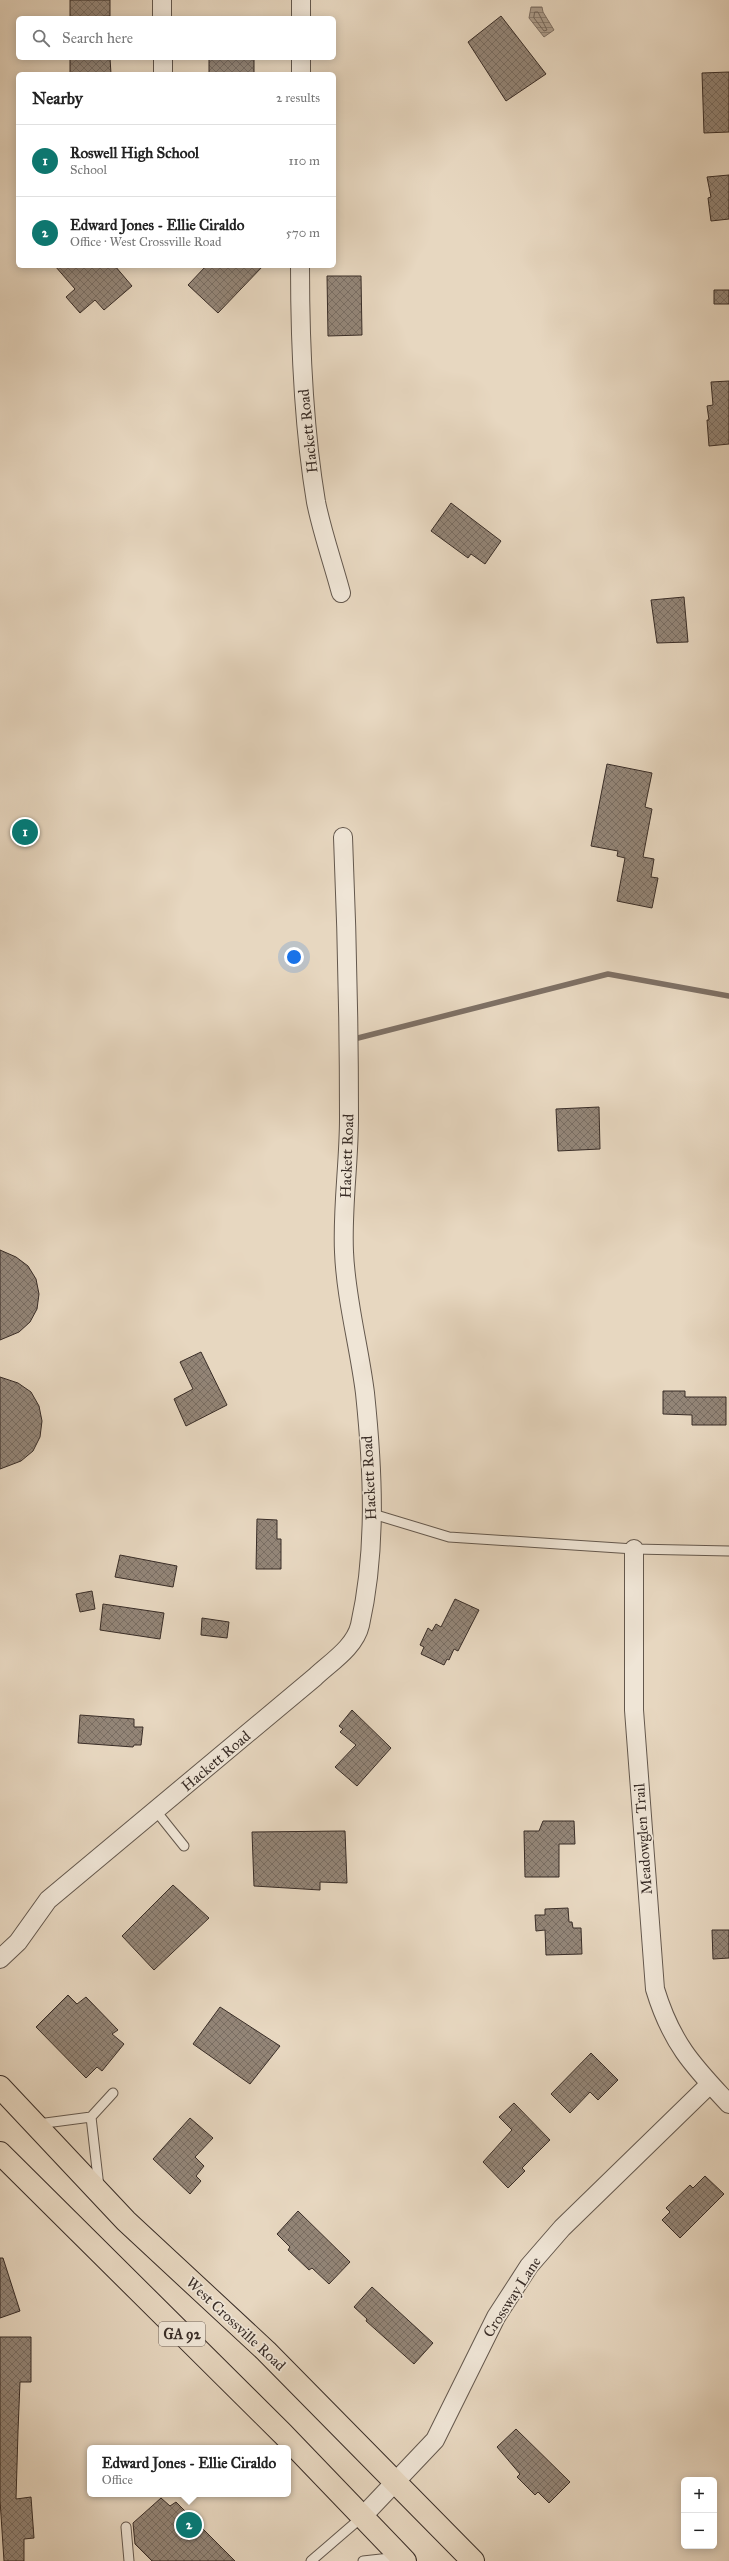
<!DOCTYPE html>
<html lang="en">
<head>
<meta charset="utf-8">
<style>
  body { margin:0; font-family:"IM FELL Great Primer",serif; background:#f6f6f6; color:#222 }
  .controls { position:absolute; right:12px; bottom:12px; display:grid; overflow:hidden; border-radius:6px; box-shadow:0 2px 10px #0003 }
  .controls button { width:36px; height:36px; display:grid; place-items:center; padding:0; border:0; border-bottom:1px solid #e0e0e0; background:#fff; color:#222; font:20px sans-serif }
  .you { position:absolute; left:294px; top:957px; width:14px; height:14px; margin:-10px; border:3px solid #fff; border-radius:50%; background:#1a73e8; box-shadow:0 0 0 6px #1a73e833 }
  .badge { display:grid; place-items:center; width:26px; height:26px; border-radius:50%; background:#0f766e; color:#fff; font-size:13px; font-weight:700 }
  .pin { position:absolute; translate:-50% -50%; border:2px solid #fff; box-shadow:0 1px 4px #0006 }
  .popup { position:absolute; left:87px; top:2445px; width:204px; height:52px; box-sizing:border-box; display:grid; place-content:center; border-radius:6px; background:#fff; filter:drop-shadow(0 1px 3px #0005); font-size:13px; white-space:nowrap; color:#767676 }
  .popup b { font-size:15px; color:#222 }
  .popup::after { content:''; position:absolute; left:50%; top:100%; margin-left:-8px; border:8px solid transparent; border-top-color:#fff }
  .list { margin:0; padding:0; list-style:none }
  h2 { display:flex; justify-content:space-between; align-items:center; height:52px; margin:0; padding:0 16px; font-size:17px }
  h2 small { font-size:13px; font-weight:400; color:#767676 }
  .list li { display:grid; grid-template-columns:26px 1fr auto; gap:12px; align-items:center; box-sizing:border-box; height:72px; padding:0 16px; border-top:1px solid #e0e0e0 }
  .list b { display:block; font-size:15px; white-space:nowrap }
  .list p { margin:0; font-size:13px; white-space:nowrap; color:#767676 }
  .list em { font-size:13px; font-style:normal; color:#767676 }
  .icon { flex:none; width:22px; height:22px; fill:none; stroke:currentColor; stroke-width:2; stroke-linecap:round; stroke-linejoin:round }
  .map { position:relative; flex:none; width:729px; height:2561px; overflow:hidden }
  .search { position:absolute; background:#fff; box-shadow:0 2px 10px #0003; left:16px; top:16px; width:320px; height:44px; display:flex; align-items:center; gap:10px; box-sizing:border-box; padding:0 14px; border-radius:6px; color:#767676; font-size:15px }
  .panel { position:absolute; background:#fff; box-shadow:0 2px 10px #0003; left:16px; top:72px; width:320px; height:196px; border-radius:6px }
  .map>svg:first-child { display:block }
</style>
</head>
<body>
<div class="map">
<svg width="729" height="2561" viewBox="0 0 729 2561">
  <defs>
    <pattern id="water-rules" width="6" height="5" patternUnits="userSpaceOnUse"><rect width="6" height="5" fill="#ac9d8c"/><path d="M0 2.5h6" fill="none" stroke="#8d8072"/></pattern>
    <pattern id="building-cross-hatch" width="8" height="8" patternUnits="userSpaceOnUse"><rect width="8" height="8" fill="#938577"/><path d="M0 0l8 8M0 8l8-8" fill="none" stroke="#796d62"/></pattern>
  </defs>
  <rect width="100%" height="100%" fill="#e7d7c0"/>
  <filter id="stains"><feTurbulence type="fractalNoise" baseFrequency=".005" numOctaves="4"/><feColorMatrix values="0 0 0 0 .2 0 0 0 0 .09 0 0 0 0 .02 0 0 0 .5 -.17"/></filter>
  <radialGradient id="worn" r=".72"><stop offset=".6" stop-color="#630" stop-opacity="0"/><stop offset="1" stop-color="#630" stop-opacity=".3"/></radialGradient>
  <path fill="url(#water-rules)" stroke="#7e7064" d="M531,7H542L543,12L554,30L544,37L529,18Z"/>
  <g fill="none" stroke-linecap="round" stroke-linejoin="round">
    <path stroke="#72655a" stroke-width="1" d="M535,12H538L547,30L544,31L534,18Z"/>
    <path stroke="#7e7064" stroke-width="5.5" d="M358,1038L608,974L729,996"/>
  </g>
  <path fill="url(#building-cross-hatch)" stroke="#392d27" d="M70,0H110V16L70,18Z
    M501,16L546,74L506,101L468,42Z
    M70,58H110L111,74H70Z
    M209,58H254V74H209Z
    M729,72V132L704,133L702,73Z
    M729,175V219L711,221L708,198L711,197L707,177Z
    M55,266H115L132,286L104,310L95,300L80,313L66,297L75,289Z
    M206,266H263L218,313L188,285Z
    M327,276H361L362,335L328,336Z
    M714,290H729V304H714Z
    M729,381V444L709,446L707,420H709L707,406L713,405L711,382Z
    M451,503L501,541L485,564L471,554L468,558L431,531Z
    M684,597L688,642L657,643L651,600Z
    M607,764L652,773L645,807L652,809L643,857L654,859L651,877L658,878L652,908L617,901L625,858L617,856L618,851L591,846Z
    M599,1107L600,1149L558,1151L556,1109Z
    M0,1250L16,1257L28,1266L36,1279L39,1294L37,1309L30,1322L19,1332L0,1340Z
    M201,1352L227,1405L186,1426L174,1399L193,1389L180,1362Z
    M0,1377L18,1383L31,1392L39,1406L42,1421L40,1437L33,1451L21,1461L0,1469Z
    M663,1391H685V1397H726V1425H692V1415L663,1414Z
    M257,1519L277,1520V1539H281V1569H256Z
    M120,1555L177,1566L173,1587L115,1577Z
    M92,1591L95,1609L80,1612L76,1594Z
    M455,1599L479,1610L458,1651L454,1649L449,1660L447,1659L444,1665L421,1654L424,1647L420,1645L428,1628L432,1631L436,1624L441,1627Z
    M103,1604L164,1613L160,1639L100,1630Z
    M202,1618L229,1622L227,1638L201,1635Z
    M352,1710L391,1748L357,1786L335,1767L356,1745L340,1732L343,1729L339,1726Z
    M80,1715L134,1719V1727H143L141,1745H134L133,1747L78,1743Z
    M543,1821H574L575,1844H559V1877H525L524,1831H539Z
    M345,1831L347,1883L320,1882V1890L254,1886L252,1832Z
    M173,1885L209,1918L154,1970L122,1936Z
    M568,1908L569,1922H572L573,1928H581L582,1954L546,1955L545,1930L536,1931L535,1915H545V1909Z
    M712,1930H729V1958L713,1959Z
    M68,1995L77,2004L86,1997L118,2030L112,2034L124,2044L102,2071L97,2067L86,2078L36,2027Z
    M220,2007L280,2046L250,2084L193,2044Z
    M591,2053L618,2080L598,2100L590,2092L570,2113L551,2094Z
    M514,2103L550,2140L522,2168L525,2171L508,2188L483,2162L512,2130L499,2117Z
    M190,2118L213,2138L195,2157L204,2166L196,2176L201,2181L190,2194L153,2159Z
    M705,2176L724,2194L680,2238L662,2220L670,2212L666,2208L690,2185L693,2188Z
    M298,2211L350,2262L329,2284L312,2268L309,2270L288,2250L290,2247L277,2234Z
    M0,2258H3L20,2311L0,2318Z
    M372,2287L433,2343L414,2364L366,2321L367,2319L354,2307Z
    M0,2337H31V2382H20L18,2431L16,2499L31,2497L34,2538L24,2539V2561H4L0,2500Z
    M516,2429L570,2482L549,2503L538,2492L535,2495L517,2477L520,2474L497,2447Z
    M161,2498L170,2506L176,2502L235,2561H152L135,2544L133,2523Z"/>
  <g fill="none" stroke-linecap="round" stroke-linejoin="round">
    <g stroke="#64584d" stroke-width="11">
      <path id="service" d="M373,1514L449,1537L634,1549L729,1551
        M156,1811L184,1846
        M91,2117L99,2187
        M38,2124L91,2117L113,2093
        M126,2527L129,2561
        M311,2561L362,2517
        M363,2561L399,2557"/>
    </g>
    <g stroke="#64584d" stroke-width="20">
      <path id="minor" d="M162,0V18
        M301,18V0
        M163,58V74
        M301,74V58
        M300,266C300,345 303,424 316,502C322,532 333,563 341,593
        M634,1549V1710L655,1989C671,2042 692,2065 729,2104
        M0,1959L18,1942L48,1900L315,1677C331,1662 355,1647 360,1625C377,1549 373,1470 365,1393C359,1345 346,1300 344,1252C342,1208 349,1163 349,1118C349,1025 347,931 343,837
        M362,2517L435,2440L496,2317L529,2266L562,2228L710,2084"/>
    </g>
    <g stroke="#392d27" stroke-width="24">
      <path id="primary" d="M0,2087L126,2221L266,2351L473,2561
        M0,2153L283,2434L405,2561"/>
    </g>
    <use href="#service" stroke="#efe5d6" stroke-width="9"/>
    <use href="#minor" stroke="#efe5d6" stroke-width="18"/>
    <use href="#primary" stroke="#e7d7c0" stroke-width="22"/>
  </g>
  <g text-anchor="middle" stroke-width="3.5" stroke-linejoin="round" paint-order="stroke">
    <rect fill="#efe5d6" stroke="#70645c" stroke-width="1" x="159" y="2322" width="46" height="24" rx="3"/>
    <g font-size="14" font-weight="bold" fill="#392d27">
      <text x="182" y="2339">GA 92</text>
    </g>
    <g font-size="15" fill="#392d27" stroke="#efe5d6">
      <text transform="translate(308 431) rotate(-96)" y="5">Hackett Road</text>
      <text transform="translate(347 1156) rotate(-88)" y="5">Hackett Road</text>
      <text transform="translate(369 1478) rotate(-93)" y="5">Hackett Road</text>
      <text transform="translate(216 1761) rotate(-40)" y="5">Hackett Road</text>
      <text transform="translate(643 1839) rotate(-94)" y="5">Meadowglen Trail</text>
      <text transform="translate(512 2297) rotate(-57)" y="5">Crossway Lane</text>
      <text transform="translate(236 2324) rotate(43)" y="5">West Crossville Road</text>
    </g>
  </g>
  <rect width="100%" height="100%" filter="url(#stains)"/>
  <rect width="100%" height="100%" fill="url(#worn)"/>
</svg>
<div class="controls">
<button>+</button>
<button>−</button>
</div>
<div class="you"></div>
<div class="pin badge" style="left:25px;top:832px">1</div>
<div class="pin badge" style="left:189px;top:2525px">2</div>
<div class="popup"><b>Edward Jones - Ellie Ciraldo</b>Office</div>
<div class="search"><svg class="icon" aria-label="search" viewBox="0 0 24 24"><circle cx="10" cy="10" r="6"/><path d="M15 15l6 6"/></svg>Search here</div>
<section class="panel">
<h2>Nearby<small>2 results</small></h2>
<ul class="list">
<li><span class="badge">1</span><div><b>Roswell High School</b><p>School</p></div><em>110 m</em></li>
<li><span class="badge">2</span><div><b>Edward Jones - Ellie Ciraldo</b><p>Office · West Crossville Road</p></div><em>570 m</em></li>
</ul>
</section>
</div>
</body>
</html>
